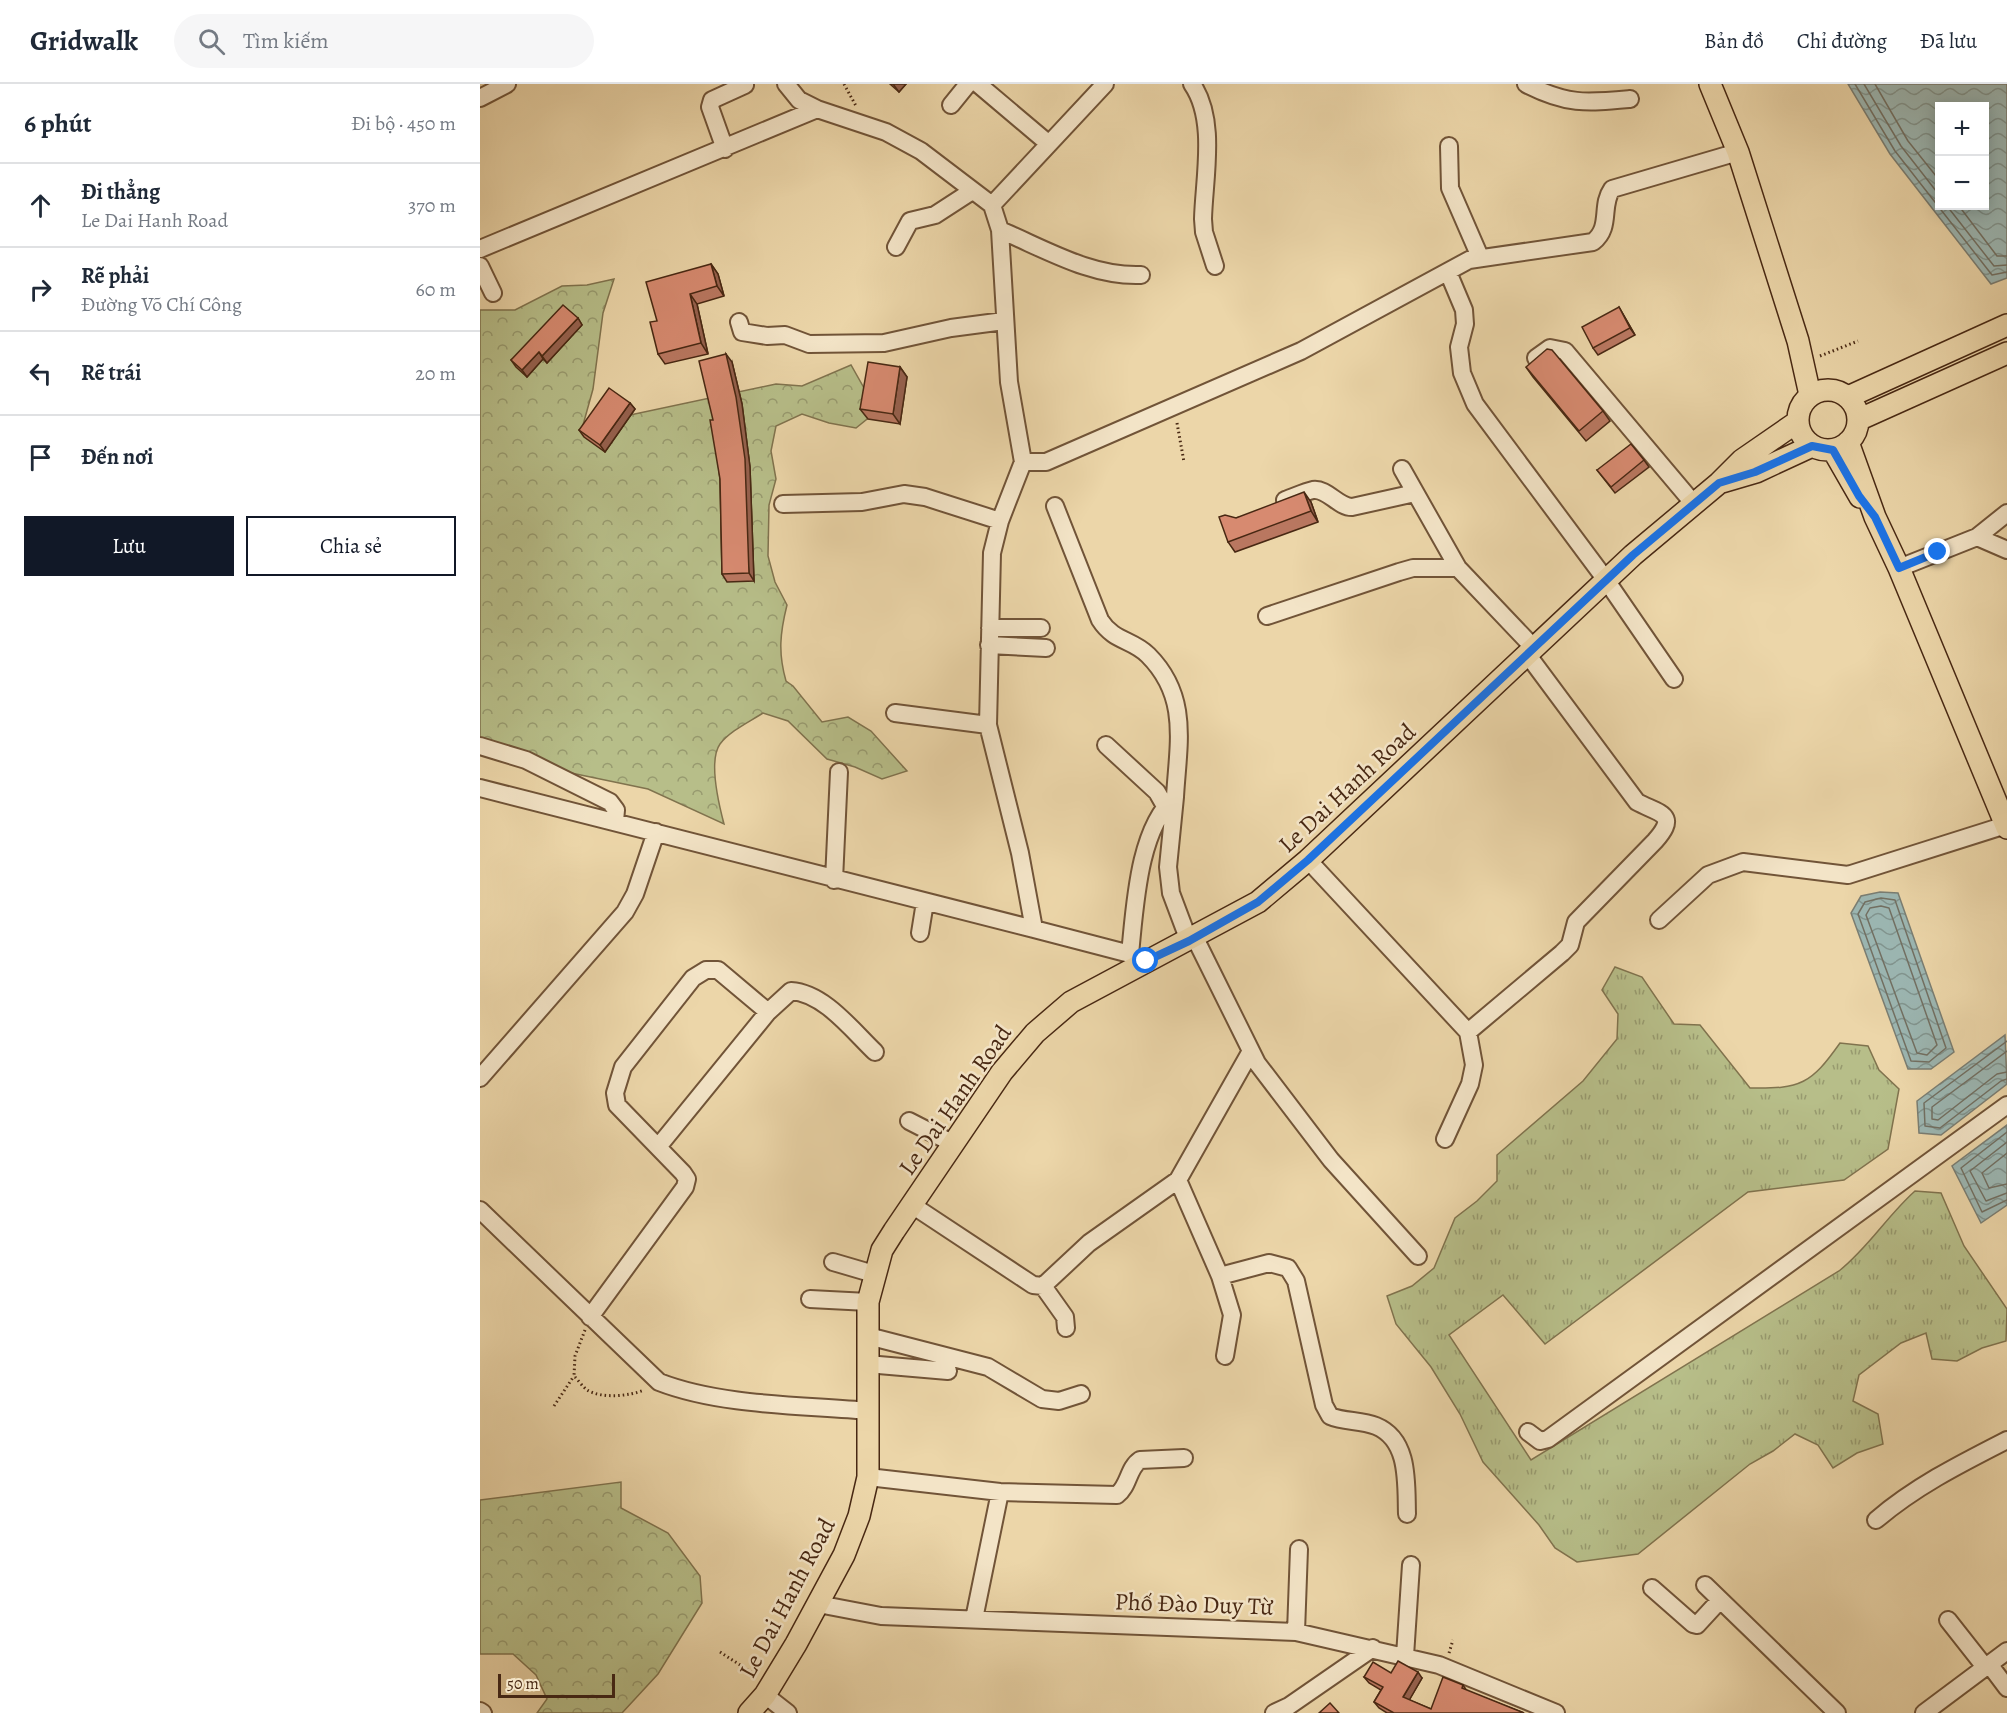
<!DOCTYPE html>
<html lang="vi">
<head>
<meta charset="utf-8">
<style>
  body { margin:0; font-family:Alegreya,serif; background:#f6f6f7; color:#1f2937 }
  .controls { position:absolute; right:18px; top:18px; display:grid; overflow:hidden; border-radius:0px; box-shadow:0 3px 15px #0003 }
  .controls button { width:54px; height:54px; display:grid; place-items:center; padding:0; border:0; border-bottom:2px solid #e0e1e3; background:#fff; color:#1f2937; font:30px sans-serif }
  .scale { position:absolute; left:18px; bottom:15px; width:117px; box-sizing:border-box; padding-left:6px; border:3px solid #482813; border-top:0; font-size:16px; line-height:21px; white-space:nowrap; color:#482813; -webkit-text-stroke:4px #f3e4c7; paint-order:stroke }
  .stop { position:absolute; width:18px; height:18px; margin:-14px; border:4px solid #1a73e8; border-radius:50%; background:#fff }
  .stop.end { background:#1a73e8; border-color:#fff; box-shadow:0 2px 6px #0008 }
  .list { margin:0; padding:0; list-style:none }
  h2 { display:flex; justify-content:space-between; align-items:center; height:78px; margin:0; padding:0 24px; font-size:26px }
  h2 small { font-size:20px; font-weight:400; color:#747a83 }
  .list li { display:grid; grid-template-columns:39px 1fr auto; gap:18px; align-items:center; box-sizing:border-box; height:84px; padding:0 24px; border-top:2px solid #e0e1e3 }
  .list b { display:block; font-size:22px; white-space:nowrap }
  .list p { margin:0; font-size:20px; white-space:nowrap; color:#747a83 }
  .list em { font-size:20px; font-style:normal; color:#747a83 }
  .actions { display:flex; gap:12px; padding:18px 24px }
  .actions a { flex:1; padding:14px 0; border:2px solid #111827; border-radius:0px; text-align:center; font-size:21px; color:#111827 }
  .actions .main { background:#111827; color:#fff }
  .icon { flex:none; width:33px; height:33px; fill:none; stroke:currentColor; stroke-width:2; stroke-linecap:round; stroke-linejoin:round }
  .map { position:relative; flex:none; width:1527px; height:1629px; overflow:hidden }
  header { display:flex; align-items:center; gap:36px; box-sizing:border-box; height:84px; padding:0 30px; background:#fff; border-bottom:2px solid #e0e1e3 }
  header strong { font-size:28px }
  nav { display:flex; gap:33px; margin-inline-start:auto; font-size:21px }
  .search { width:420px; height:54px; background:#f6f6f7; display:flex; align-items:center; gap:15px; box-sizing:border-box; padding:0 21px; border-radius:33px; color:#747a83; font-size:22px }
  main { display:flex }
  aside { flex:1; background:#fff }
  .map>svg:first-child { display:block }
</style>
</head>
<body>
<header>
<strong>Gridwalk</strong>
<div class="search"><svg class="icon" aria-label="search" viewBox="0 0 24 24"><circle cx="10" cy="10" r="6"/><path d="M15 15l6 6"/></svg>Tìm kiếm</div>
<nav><a>Bản đồ</a><a>Chỉ đường</a><a>Đã lưu</a></nav>
</header>
<main>
<aside>
<h2>6 phút<small>Đi bộ · 450 m</small></h2>
<ul class="list">
<li><svg class="icon" aria-label="ahead" viewBox="0 0 24 24"><path d="M12 20V5M6 11l6-6 6 6"/></svg><div><b>Đi thẳng</b><p>Le Dai Hanh Road</p></div><em>370 m</em></li>
<li><svg class="icon" aria-label="right" viewBox="0 0 24 24"><path d="M7 20v-9h11M14 6l5 5-5 5"/></svg><div><b>Rẽ phải</b><p>Đường Võ Chí Công</p></div><em>60 m</em></li>
<li><svg class="icon" aria-label="left" viewBox="0 0 24 24"><path d="M17 20v-9H6M10 6l-5 5 5 5"/></svg><div><b>Rẽ trái</b></div><em>20 m</em></li>
<li><svg class="icon" aria-label="arrive" viewBox="0 0 24 24"><path d="M6 21V4h12l-3 4 3 4H6"/></svg><div><b>Đến nơi</b></div></li>
</ul>
<div class="actions"><a class="main">Lưu</a><a>Chia sẻ</a></div>
</aside>
<div class="map">
<svg width="1527" height="1629" viewBox="0 0 1527 1629">
  <defs>
    <pattern id="grass-tufts" width="24" height="20" patternUnits="userSpaceOnUse" patternTransform="scale(1.5)"><rect width="24" height="20" fill="#b7be89"/><path d="M3 7l-1-3M5 7V3M7 7l1-3M15 17l-1-3M17 17v-4M19 17l1-3" fill="none" stroke="#979a6f"/></pattern>
    <pattern id="forest-crowns" width="20" height="18" patternUnits="userSpaceOnUse" patternTransform="scale(1.5)"><rect width="20" height="18" fill="#b7be89"/><path d="M2 6a3 3 0 1 1 6 0M12 15a3 3 0 1 1 6 0" fill="none" stroke="#979a6f"/></pattern>
    <pattern id="water-waves" width="16" height="10" patternUnits="userSpaceOnUse" patternTransform="scale(1.5)"><rect width="16" height="10" fill="#9cb7b3"/><path d="M0 5q4-4 8 0t8 0" fill="none" stroke="#819590"/></pattern>
  </defs>
  <rect width="100%" height="100%" fill="#ecd6a9"/>
  <filter id="stains"><feTurbulence type="fractalNoise" baseFrequency=".00333" numOctaves="4"/><feColorMatrix values="0 0 0 0 .2 0 0 0 0 .09 0 0 0 0 .02 0 0 0 .5 -.17"/></filter>
  <radialGradient id="worn" r=".72"><stop offset=".6" stop-color="#630" stop-opacity="0"/><stop offset="1" stop-color="#630" stop-opacity=".3"/></radialGradient>
  <path fill="url(#grass-tufts)" stroke="#80734e" stroke-width="1.5" d="M1135,883L1162,893L1194,940L1220,941L1270,1004C1321,1005 1331,1000 1360,959L1388,962L1399,986L1419,1005L1408,1065L1364,1096L1268,1108L1065,1260L1023,1211L969,1251L1051,1376L1359,1187C1389,1163 1407,1132 1435,1107L1461,1109L1484,1162L1527,1225L1526,1257L1502,1264L1477,1277L1452,1275L1446,1249L1421,1259L1379,1291L1373,1317L1398,1330L1403,1360L1377,1369L1353,1384L1338,1361L1315,1350L1293,1367L1270,1380L1158,1470L1097,1478L1075,1464L1059,1441L1003,1378L980,1330L951,1283L916,1240L907,1212L932,1202L954,1184L975,1134L997,1117L1017,1097V1071L1103,997L1137,955L1138,930L1122,906Z"/>
  <path fill="url(#forest-crowns)" stroke="#80734e" stroke-width="1.5" d="M134,195L123,229L113,305L103,341L296,300L322,302L371,281L397,327L376,344L349,339L322,330L296,342L291,367L296,395L289,421L288,472L295,498L307,521C300,549 298,569 306,597L313,602L342,638L368,633L391,647L427,687L402,695L375,683L347,675L308,637L283,629C269,638 250,647 240,660C228,677 239,721 244,740L168,705L0,670V226H35L82,202L107,201Z
    M141,1398V1424L188,1449L220,1492L222,1519L178,1590L142,1629H57L67,1615L56,1591L33,1570H0V1416Z"/>
  <path fill="url(#water-waves)" stroke="#7a7e73" stroke-width="1.5" fill-rule="evenodd" d="M1368,0H1527V194L1511,200L1410,70ZM1460,22H1504V122H1460Z
    M1400,808L1418,809L1474,968L1451,985H1428L1371,829L1381,812Z
    M1525,951L1527,1000L1461,1051L1439,1049L1437,1017Z
    M1527,1041V1121L1501,1139L1472,1082Z"/>
  <g fill="none" stroke-linecap="round" stroke-linejoin="round">
    <path stroke="#727063" stroke-width="1.5" d="M1375,0L1415,67L1512,191L1527,188
      M1384,0L1421,62L1460,112
      M1395,0L1428,57L1460,97
      M1467,122L1514,182L1527,181
      M1479,122L1517,172H1527
      M1401,814L1415,816L1466,964L1449,978L1431,977L1378,830L1385,818Z
      M1401,822L1409,824L1457,961L1447,971L1437,969L1386,831L1390,824Z
      M1527,957L1444,1019L1445,1042L1460,1044L1521,997L1527,995
      M1527,967L1452,1023V1035L1458,1036L1517,990L1527,988
      M1527,1048L1481,1084L1502,1128L1527,1116
      M1527,1058L1490,1087L1506,1117L1527,1109
      M1527,1069L1502,1089L1509,1104L1527,1100"/>
    <g stroke="#715438" stroke-width="20">
      <path id="minor" d="M306,0L319,16L337,25L406,48L441,67L512,121L520,146L529,298L543,378L520,437L512,469L508,641L540,769L554,845
        M498,0L569,60
        M712,0C737,36 724,94 723,135L724,148L735,182
        M1046,0C1087,21 1106,19 1150,15
        M0,14L27,0
        M471,21L488,0
        M969,62L970,104L1000,173
        M245,65L230,23L232,16L265,1
        M512,121L625,0
        M520,146C565,165 611,193 661,191
        M416,163L430,137L455,131L492,107
        M0,165L337,25
        M0,182L13,209
        M968,188L984,226L985,240L979,263L982,289L995,320L1126,496L1194,595
        M259,238L262,248L287,252L305,251L329,260L404,259L471,244L524,237
        M1056,274L1070,264L1085,267L1214,420
        M543,378H566L821,267L989,176L1113,158C1132,143 1120,122 1132,105L1258,68
        M922,385L978,484L1054,564
        M805,416C814,413 824,408 833,406C847,404 858,423 872,423L935,409
        M303,420L382,418L424,410L445,413L520,437
        M575,422L620,536C634,558 652,555 668,571C710,613 698,660 695,713C658,745 655,823 650,870
        M1497,453L1527,466
        M1419,484L1497,453L1527,429
        M787,532L919,488L933,484H978
        M510,544H561
        M509,561L566,564
        M415,629L508,641
        M626,661L677,708L685,722
        M0,662L46,676L130,718L136,726L135,737
        M0,704L554,845L650,870L666,877
        M695,713L688,783L691,809L709,857
        M828,776L988,948L1082,869L1090,861L1096,838L1175,757C1199,730 1180,730 1157,718L1047,570
        M354,796L359,688
        M1179,836L1228,791L1263,778L1368,791L1526,741
        M440,849L445,818
        M715,854L777,979L851,1076L938,1172
        M0,994L145,828L155,810L176,748
        M429,1037L474,1060
        M965,1055L990,1000L994,981L988,948
        M178,1063L288,928
        M698,1096L740,1192L752,1231L745,1272
        M432,1121L553,1201L563,1202L609,1159L698,1096L771,967
        M0,1126L179,1298C241,1322 321,1321 388,1327
        M353,1178L394,1190
        M740,1192L789,1179L808,1184L816,1197L844,1321L850,1332C864,1338 881,1336 896,1342C930,1356 926,1400 927,1430
        M563,1202L585,1233L586,1244
        M330,1215L388,1218
        M110,1233L205,1103L207,1095L203,1089L137,1021L135,1009L143,983L213,894L226,886H238L288,928L311,907C344,909 372,946 395,968
        M388,1252L508,1283L562,1315L579,1317L601,1310
        M387,1280L468,1287
        M1048,1348L1060,1357L1068,1355L1527,1021
        M388,1393L520,1408L637,1411C649,1402 648,1384 660,1376L704,1374
        M1396,1436C1436,1402 1480,1380 1527,1356
        M1225,1501L1357,1629
        M1172,1504L1213,1540L1217,1541L1240,1516
        M338,1520L401,1532L816,1548L959,1581L1076,1629
        M494,1535L520,1408
        M1468,1536L1505,1583
        M816,1548L819,1465
        M925,1572L931,1481
        M1509,1580L1527,1604
        M285,1611L308,1629
        M0,1627L3,1629
        M794,1629L809,1622L893,1564
        M1444,1629L1527,1567"/>
    </g>
    <g stroke="#482813" stroke-width="24">
      <path id="major" d="M1230,0L1258,68L1318,257L1330,311
        M1318 336a30 30 0 1 1 60 0a30 30 0 1 1-60 0Z
        M1368,313L1527,241
        M1378,336L1527,269
        M1368,358L1395,433L1419,484L1527,744
        M1353,366L1380,413
        M1242,398L1276,388L1332,362
        M269,1629L285,1611L316,1560L364,1471L379,1432L388,1393V1218L402,1166L414,1147L522,988L555,949L591,918L778,818L828,776L1153,471L1239,399L1262,376L1317,338"/>
    </g>
    <path stroke="#482813" stroke-width="3" stroke-dasharray="1.5 3" stroke-linecap="butt" d="M364,0L376,22
      M1340,272L1378,257
      M697,339L704,378
      M105,1246L95,1272L94,1292C98,1296 103,1303 107,1306C122,1315 150,1312 164,1306
      M74,1322L94,1292
      M240,1568L277,1592
      M969,1569L973,1556"/>
    <use href="#minor" stroke="#f3e4c7" stroke-width="16"/>
    <use href="#major" stroke="#ecd6a9" stroke-width="21"/>
  </g>
  <path fill="#b97760" stroke="#482813" stroke-width="1.5" d="M410,0H426L419,8Z
    M231,180L238,190L244,212L217,220L228,270L185,280L178,270L177,237Z
    M1139,223L1155,251L1118,271L1113,264Z
    M98,234L102,241L67,279L63,275L47,293L36,283L31,276Z
    M252,278L262,320L270,383L274,497L247,498L242,490L240,395L233,336Z
    M420,283L427,293L420,340L388,335L380,325Z
    M1046,283L1123,327L1130,337L1106,357L1053,293Z
    M150,319L155,325L125,368L104,353L99,346Z
    M1164,376L1169,383L1135,409L1117,386Z
    M831,418L838,438L755,468L748,458L756,434Z
    M911,1589L942,1594L929,1616L951,1625L983,1601L987,1607L1044,1629H907L899,1624L894,1618L901,1606L889,1599L884,1593Z"/>
  <path fill="#96614e" stroke="#482813" stroke-width="1.5" d="M413,0H426L419,8Z
    M231,180L238,190L244,212L237,202Z
    M210,210L217,220L228,270L221,259Z
    M1139,223L1155,251L1150,244Z
    M98,234L102,241L67,279L62,272Z
    M59,268L63,275L47,293L42,286Z
    M246,270L252,278L262,320L270,383L274,497L269,489Z
    M420,283L427,293L420,340L413,330Z
    M150,319L155,325L125,368L120,361Z
    M824,408L831,418L838,438L831,427Z
    M938,1588L942,1594L927,1620L923,1613Z"/>
  <path fill="#d78a70" stroke="#482813" stroke-width="1.5" d="M231,180L237,202L210,210L221,259L178,270L170,238L177,237L166,198Z
    M83,221L98,234L62,272L59,268L42,286L31,276Z
    M1139,223L1150,244L1113,264L1102,243Z
    M1067,265L1072,266L1123,327L1099,347L1046,283Z
    M246,270L256,313L265,375L269,489L242,490L240,395L230,336H233L219,277Z
    M388,278L420,283L413,330L380,325Z
    M129,304L150,319L120,361L99,346Z
    M1151,360L1164,376L1131,403L1117,386Z
    M824,408L831,427L748,458L739,433L745,431L756,434Z
    M918,1577L938,1588L923,1613L951,1625L963,1593L983,1601L982,1604L1044,1629H914L894,1618L903,1603L884,1593L893,1578L911,1589Z
    M850,1619L859,1629H839Z"/>
  <g fill="none" stroke-linecap="round" stroke-linejoin="round">
    <path stroke="#1a73e8" stroke-width="8" d="M666,877L709,857L778,818L828,776L1153,471L1239,399L1275,388L1332,362L1353,366L1379,412L1395,433L1419,484L1458,468"/>
  </g>
  <g text-anchor="middle" stroke-width="5" stroke-linejoin="round" paint-order="stroke">
    <g font-size="24" fill="#482813" stroke="#f3e4c7">
      <text transform="translate(867 704) rotate(-43)" y="8">Le Dai Hanh Road</text>
      <text transform="translate(475 1016) rotate(-55)" y="8">Le Dai Hanh Road</text>
      <text transform="translate(307 1514) rotate(-62)" y="8">Le Dai Hanh Road</text>
      <text transform="translate(714 1520) rotate(2)" y="8">Phố Đào Duy Từ</text>
    </g>
  </g>
  <rect width="100%" height="100%" filter="url(#stains)"/>
  <rect width="100%" height="100%" fill="url(#worn)"/>
</svg>
<div class="controls">
<button>+</button>
<button>−</button>
</div>
<div class="scale">50 m</div>
<div class="stop" style="left:666px;top:877px"></div>
<div class="stop end" style="left:1458px;top:468px"></div>
</div>
</main>
</body>
</html>
